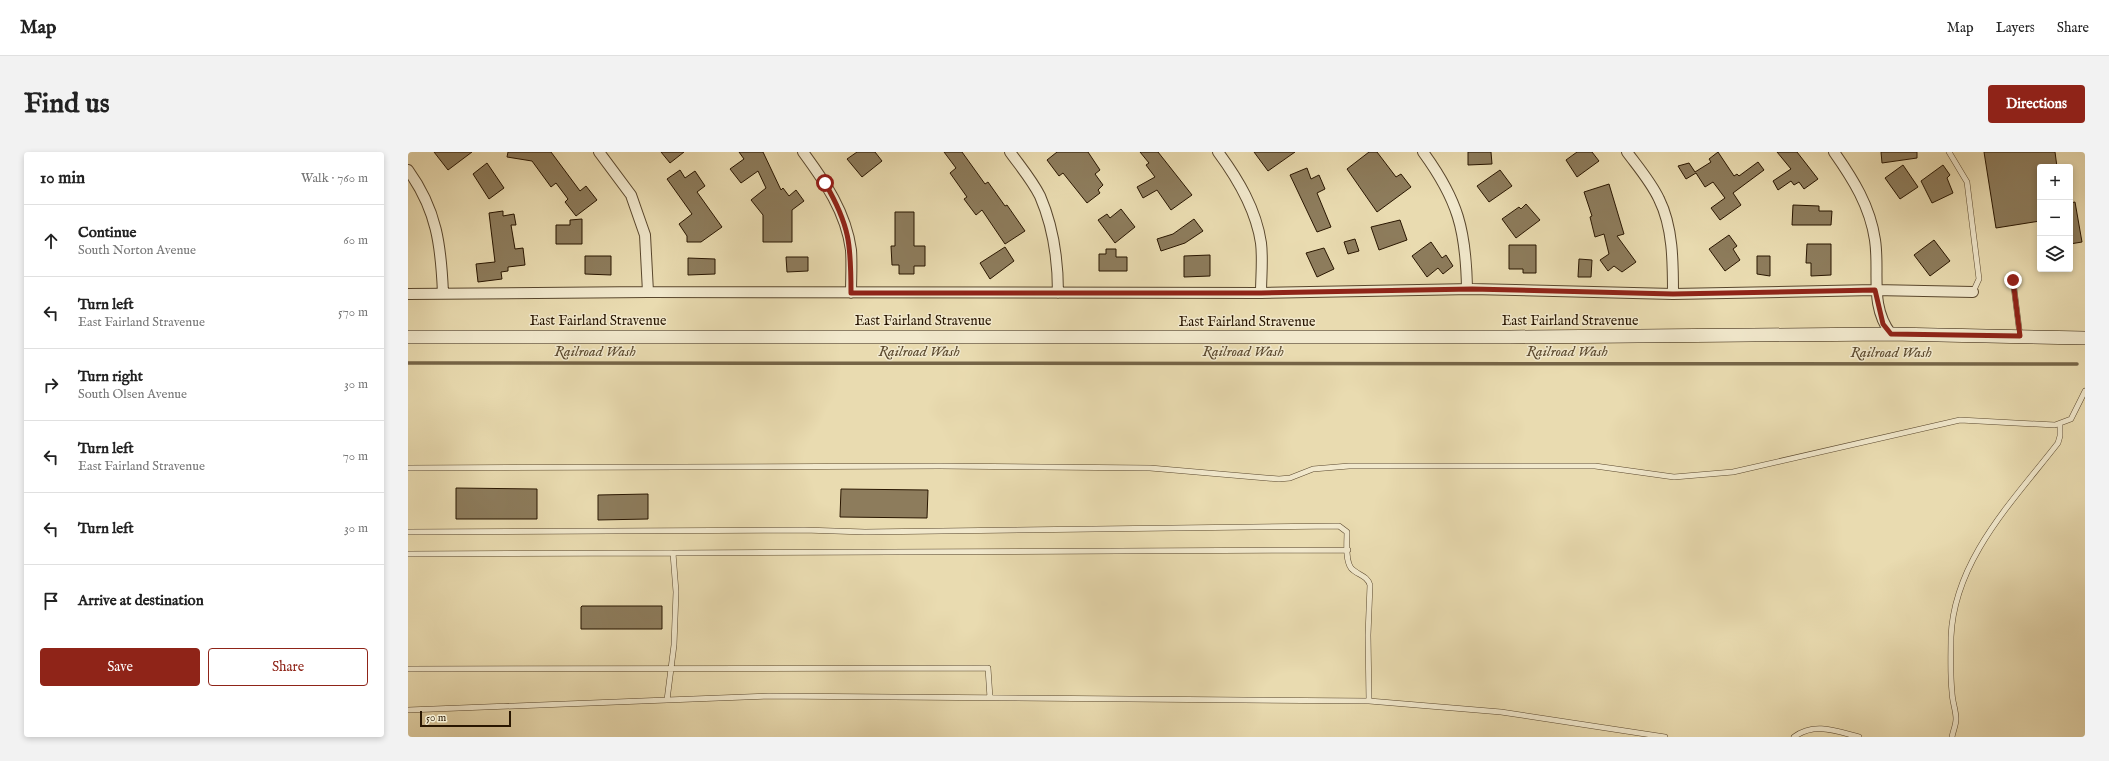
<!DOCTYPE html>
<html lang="en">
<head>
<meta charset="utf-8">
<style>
  body { margin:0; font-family:"IM FELL English",serif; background:#f2f2f2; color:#222 }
  .controls { position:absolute; right:12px; top:12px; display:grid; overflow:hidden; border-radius:4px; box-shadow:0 2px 6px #0003 }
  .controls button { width:36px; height:36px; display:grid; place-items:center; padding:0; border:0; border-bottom:1px solid #e0e0e0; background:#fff; color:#222; font:20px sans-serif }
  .scale { position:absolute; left:12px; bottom:10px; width:91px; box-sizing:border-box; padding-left:4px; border:2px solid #291601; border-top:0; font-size:11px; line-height:14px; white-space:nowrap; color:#291601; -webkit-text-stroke:3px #f1e8cc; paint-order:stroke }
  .stop { position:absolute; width:12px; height:12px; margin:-9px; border:3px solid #8f2418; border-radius:50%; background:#fff }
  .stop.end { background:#8f2418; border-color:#fff; box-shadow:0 1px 4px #0008 }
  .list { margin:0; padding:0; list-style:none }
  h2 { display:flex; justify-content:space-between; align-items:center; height:52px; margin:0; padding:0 16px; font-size:17px }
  h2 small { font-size:13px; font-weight:400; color:#767676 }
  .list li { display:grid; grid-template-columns:26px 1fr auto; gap:12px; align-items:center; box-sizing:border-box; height:72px; padding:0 16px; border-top:1px solid #e0e0e0 }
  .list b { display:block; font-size:15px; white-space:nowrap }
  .list p { margin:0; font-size:13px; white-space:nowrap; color:#767676 }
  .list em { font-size:13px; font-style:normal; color:#767676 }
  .actions { display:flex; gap:8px; padding:12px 16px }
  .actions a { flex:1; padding:9px 0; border:1px solid #8f2418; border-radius:4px; text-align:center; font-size:14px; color:#8f2418 }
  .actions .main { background:#8f2418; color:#fff }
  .icon { flex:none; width:22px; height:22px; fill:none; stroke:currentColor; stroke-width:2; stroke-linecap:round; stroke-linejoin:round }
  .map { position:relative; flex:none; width:1677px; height:585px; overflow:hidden; border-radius:4px }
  header { display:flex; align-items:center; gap:24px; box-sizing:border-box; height:56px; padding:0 20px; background:#fff; border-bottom:1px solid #e0e0e0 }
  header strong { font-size:19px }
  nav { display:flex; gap:22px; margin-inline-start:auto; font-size:14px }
  .intro { display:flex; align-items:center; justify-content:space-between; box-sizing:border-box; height:96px; padding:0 24px }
  h1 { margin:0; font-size:28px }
  .button { padding:10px 18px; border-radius:4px; background:#8f2418; color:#fff; font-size:14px; font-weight:700 }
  main { display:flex; gap:24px; padding:0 24px }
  aside { flex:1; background:#fff; border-radius:4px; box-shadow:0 2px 6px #0003 }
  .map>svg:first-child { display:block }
</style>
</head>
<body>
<header>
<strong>Map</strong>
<nav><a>Map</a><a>Layers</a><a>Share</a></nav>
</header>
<div class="intro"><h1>Find us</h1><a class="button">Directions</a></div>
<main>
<aside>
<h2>10 min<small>Walk · 760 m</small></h2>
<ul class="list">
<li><svg class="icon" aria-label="ahead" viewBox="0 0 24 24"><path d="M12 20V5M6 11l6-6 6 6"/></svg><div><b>Continue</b><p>South Norton Avenue</p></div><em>60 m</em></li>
<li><svg class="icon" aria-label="left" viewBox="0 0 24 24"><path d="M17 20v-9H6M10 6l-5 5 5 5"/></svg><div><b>Turn left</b><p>East Fairland Stravenue</p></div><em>570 m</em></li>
<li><svg class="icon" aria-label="right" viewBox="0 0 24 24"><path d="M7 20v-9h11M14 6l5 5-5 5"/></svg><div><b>Turn right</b><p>South Olsen Avenue</p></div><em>30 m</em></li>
<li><svg class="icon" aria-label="left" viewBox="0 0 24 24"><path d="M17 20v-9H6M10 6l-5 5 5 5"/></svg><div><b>Turn left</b><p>East Fairland Stravenue</p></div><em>70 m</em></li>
<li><svg class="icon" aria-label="left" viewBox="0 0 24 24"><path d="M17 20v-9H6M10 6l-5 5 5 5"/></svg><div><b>Turn left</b></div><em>30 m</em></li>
<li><svg class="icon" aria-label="arrive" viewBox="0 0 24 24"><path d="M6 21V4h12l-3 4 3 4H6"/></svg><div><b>Arrive at destination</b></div></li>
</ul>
<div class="actions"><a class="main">Save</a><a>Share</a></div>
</aside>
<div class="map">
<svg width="1677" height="585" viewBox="0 0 1677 585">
  <rect width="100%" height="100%" fill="#e9dbb0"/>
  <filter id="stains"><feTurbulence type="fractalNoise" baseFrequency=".005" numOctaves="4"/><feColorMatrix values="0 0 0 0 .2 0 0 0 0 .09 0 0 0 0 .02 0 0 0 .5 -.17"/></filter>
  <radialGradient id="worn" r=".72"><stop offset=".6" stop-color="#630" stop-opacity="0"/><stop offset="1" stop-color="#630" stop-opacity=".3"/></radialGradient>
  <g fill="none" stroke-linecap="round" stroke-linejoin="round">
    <path stroke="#756446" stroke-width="3.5" d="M0,211L1669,212"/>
  </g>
  <path fill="#8d7c5c" stroke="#291601" d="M26,0H64L40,18Z
    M100,0H143L172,39L178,34L189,48L168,64L157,50L160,47L148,31L143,35L124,9L99,5Z
    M253,0H276L262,11Z
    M331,0H355L373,38L375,36L381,44L388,38L396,49L384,58V90H355V63L343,48L358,36L350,19L333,31L322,17L336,7Z
    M449,0H467L474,9L454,25L439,7Z
    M536,0H554L577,32L580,30L597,54L599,53L617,79L597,92L574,58L568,63L556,47L559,45L542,21L548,16Z
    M649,0H680L692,18L687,22L695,33L690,38L692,41L679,51L655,21L651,24L639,8Z
    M732,0H750L784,43L763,58L749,38L735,46L729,35L747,25L738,13L741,11Z
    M846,0H887L860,19Z
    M961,0H969L988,25L993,22L1003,35L969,60L939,17Z
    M1060,0H1083L1084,12L1060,13Z
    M1169,0H1184L1191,9L1169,25L1158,8Z
    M1310,0L1326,24L1329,22L1331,24L1350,10L1356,18L1325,41L1333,53L1312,68L1303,56L1317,46L1305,30L1297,35L1288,21L1278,27L1270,14L1281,11L1287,20L1303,10L1301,7Z
    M1369,0H1389L1410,27L1396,37L1391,30L1386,33L1383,29L1370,38L1365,29L1383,17Z
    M1473,0H1509V6L1474,11Z
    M1576,0H1647L1649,15H1632V69L1588,76Z
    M79,11L96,36L81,47L65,22Z
    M1495,13L1510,35L1492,47L1477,26Z
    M1535,13L1542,23L1539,26L1545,41L1524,51L1513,29Z
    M899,16L903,27L911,23L917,37L909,41L923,75L909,80L882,23Z
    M272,18L277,26L287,19L297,34L289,40L314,75L293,90H279V84L271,72L284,62L259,27Z
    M1092,18L1104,34L1081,50L1069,34Z
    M1201,32L1216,82L1209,84L1228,110L1214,120L1206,114L1200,119L1192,108L1201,102L1196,82L1187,85L1182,65L1184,64L1176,40Z
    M1667,50L1674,90L1662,92V51Z
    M1118,52L1132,68L1108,86L1094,67L1111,55L1113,57Z
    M1385,53L1411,54V59H1424L1423,73H1384Z
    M713,57L727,75L707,91L690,68L699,62L702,66Z
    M95,59V64L106,62L108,73H103L107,97L115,96L117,113L100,115V119L93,120L94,127L70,130L68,112L87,110L81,61Z
    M487,60H506V94H517V114H506V122H491V113H484L483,94H487Z
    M174,67V92H148V73H162V68Z
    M786,67L795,79L777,91L753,99L749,87L765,82Z
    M992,68L999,88L971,98L963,75Z
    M1321,83L1329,94L1325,97L1332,108L1317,119L1301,97Z
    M947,87L951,99L940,102L936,90Z
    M1526,88L1542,109L1522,124L1506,103Z
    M1023,90L1034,106L1038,103L1045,114L1035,122L1030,116L1019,125L1004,104Z
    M1399,92H1423V123L1403,124V111H1398Z
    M1101,93H1128V121H1115V117H1101Z
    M597,95L606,109L582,127L572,111Z
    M916,96L926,117L909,125L898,101Z
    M698,97H708V105H719V119H691V102H698Z
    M802,103V124L776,125V104Z
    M177,104H203V123L177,122Z
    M1349,104H1362V124L1349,122Z
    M378,105H400V119L379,120Z
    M280,106L307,107V122L280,123Z
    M1171,107L1184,108L1183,125H1170Z
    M48,336L129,337V367H48Z
    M433,337L520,338L519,366L432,365Z
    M240,342V367L190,368V343Z
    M174,454H254V477H173V455Z"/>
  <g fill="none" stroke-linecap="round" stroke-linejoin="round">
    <g stroke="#59472d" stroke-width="6">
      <path id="lane" d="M1541,0L1559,30L1571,127L1565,140
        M1605,128L1612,184
        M0,316L532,314L742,316L871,327L882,326L905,317L941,314H1187L1266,325L1325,320L1552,268L1647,273L1663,267L1677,239
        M0,380L396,378L457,380L931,374L939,380C939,389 937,408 943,416C949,423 959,423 962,433L960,483L961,549L1093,560L1257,585
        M940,398L265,401L268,440L266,493L259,548L361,544L961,549
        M0,402L265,401
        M0,517L580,516L582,546
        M0,558L259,548
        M1386,585C1406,570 1428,579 1451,585
        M1544,585C1545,579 1548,573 1548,567C1548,558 1544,549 1544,540C1542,522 1543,503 1543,485C1546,408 1605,349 1650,291L1652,284V272"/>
    </g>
    <g stroke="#59472d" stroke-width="12">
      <path id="street" d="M191,0L223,43L237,83L240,140
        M395,0C417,30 438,60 443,98C444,112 443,127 443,141
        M602,0C612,14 624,28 632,44C645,74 650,108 650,141
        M810,0C830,27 848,57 853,91C855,107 853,125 853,141
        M1015,0C1050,48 1058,78 1059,137
        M1219,0C1230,15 1243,30 1251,47C1265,75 1265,110 1265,142
        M1426,0C1445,27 1462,54 1467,88C1472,121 1461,153 1483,182
        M0,18C29,58 33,94 35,141
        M0,142L240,140L853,141L1064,137L1265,142L1467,138L1565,140"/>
    </g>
    <g stroke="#291601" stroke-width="14">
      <path id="secondary" d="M0,185H1102L1483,182L1677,186"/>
    </g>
    <use href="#lane" stroke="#f1e8cc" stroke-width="5"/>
    <use href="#street" stroke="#f1e8cc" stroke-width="10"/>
    <use href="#secondary" stroke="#f1e8cc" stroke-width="13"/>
  </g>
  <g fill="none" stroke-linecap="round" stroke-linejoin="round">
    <path stroke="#8f2418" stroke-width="5" d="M417,31C442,74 443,93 443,141H853L1064,137L1265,142L1467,138L1475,172L1483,182L1612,184L1605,128"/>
  </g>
  <g text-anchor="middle" stroke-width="3" stroke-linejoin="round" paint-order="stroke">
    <g font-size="14" fill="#291601" stroke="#f1e8cc">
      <text x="190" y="173">East Fairland Stravenue</text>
      <text x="515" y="173">East Fairland Stravenue</text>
      <text x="1162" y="173">East Fairland Stravenue</text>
      <text x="839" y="174">East Fairland Stravenue</text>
    </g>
    <g font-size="15" font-style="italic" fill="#5c4a2f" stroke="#f1e8cc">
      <text x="187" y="204">Railroad Wash</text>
      <text x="511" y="204">Railroad Wash</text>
      <text x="835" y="204">Railroad Wash</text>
      <text x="1159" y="204">Railroad Wash</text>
      <text x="1483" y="205">Railroad Wash</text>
    </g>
  </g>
  <rect width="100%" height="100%" filter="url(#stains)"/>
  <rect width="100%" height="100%" fill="url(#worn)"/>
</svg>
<div class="controls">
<button>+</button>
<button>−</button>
<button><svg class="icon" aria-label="layers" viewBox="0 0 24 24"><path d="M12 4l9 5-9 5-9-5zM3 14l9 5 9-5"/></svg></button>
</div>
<div class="scale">50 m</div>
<div class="stop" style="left:417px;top:31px"></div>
<div class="stop end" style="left:1605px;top:128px"></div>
</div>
</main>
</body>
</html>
